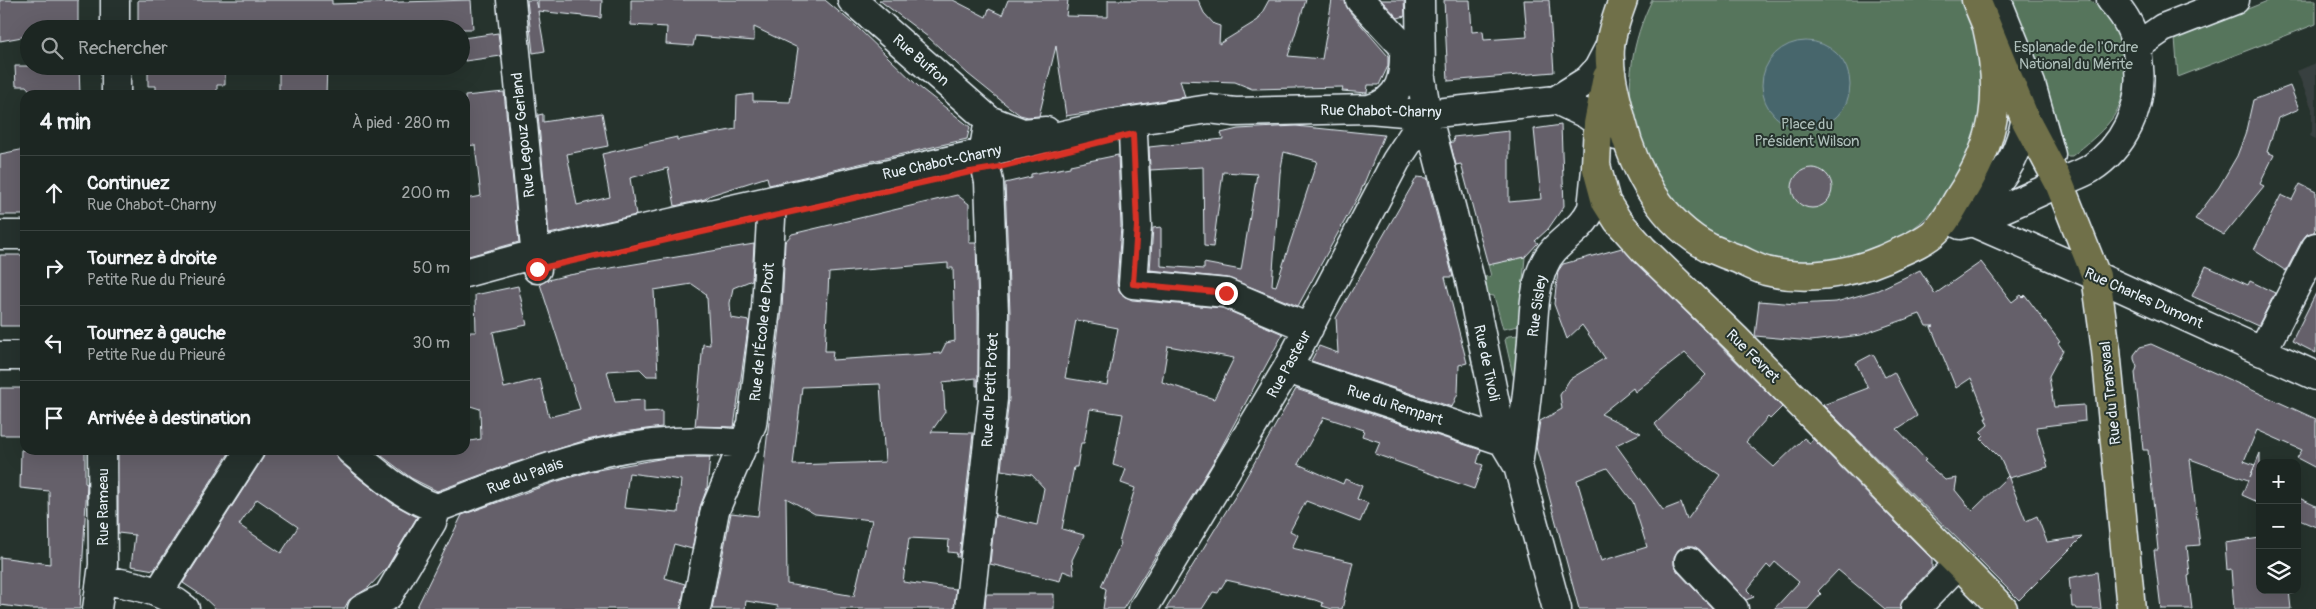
<!DOCTYPE html>
<html lang="fr">
<head>
<meta charset="utf-8">
<style>
  body { margin:0; font-family:Pangolin,sans-serif; background:#252e2a; color:#f1f3f6 }
  .controls { position:absolute; right:15px; bottom:15px; display:grid; overflow:hidden; border-radius:10px; box-shadow:0 5px 20px #0002 }
  .controls button { width:45px; height:45px; display:grid; place-items:center; padding:0; border:0; border-bottom:1px solid #3a4340; background:#1c2622; color:#f1f3f6; font:25px sans-serif }
  .stop { position:absolute; width:15px; height:15px; margin:-11px; border:4px solid #d93025; border-radius:50%; background:#fff }
  .stop.end { background:#d93025; border-color:#fff; box-shadow:0 1px 5px #0008 }
  .list { margin:0; padding:0; list-style:none }
  h2 { display:flex; justify-content:space-between; align-items:center; height:65px; margin:0; padding:0 20px; font-size:21px }
  h2 small { font-size:16px; font-weight:400; color:#a0a5a5 }
  .list li { display:grid; grid-template-columns:32px 1fr auto; gap:15px; align-items:center; box-sizing:border-box; height:75px; padding:0 20px; border-top:1px solid #3a4340 }
  .list b { display:block; font-size:19px; white-space:nowrap }
  .list p { margin:0; font-size:16px; white-space:nowrap; color:#a0a5a5 }
  .list em { font-size:16px; font-style:normal; color:#a0a5a5 }
  .icon { flex:none; width:28px; height:28px; fill:none; stroke:currentColor; stroke-width:2; stroke-linecap:round; stroke-linejoin:round }
  .map { position:relative; flex:none; width:2316px; height:609px; overflow:hidden }
  .search { position:absolute; background:#1c2622; box-shadow:0 5px 20px #0002; left:20px; top:20px; width:450px; height:55px; display:flex; align-items:center; gap:12px; box-sizing:border-box; padding:0 18px; border-radius:28px; color:#a0a5a5; font-size:19px }
  .panel { position:absolute; background:#1c2622; box-shadow:0 5px 20px #0002; left:20px; top:90px; width:450px; height:365px; border-radius:15px }
  .map>svg:first-child { display:block }
</style>
</head>
<body>
<div class="map">
<svg width="2316" height="609" viewBox="0 0 2316 609">
  <rect width="100%" height="100%" fill="#26332d"/>
  <filter id="ink" filterUnits="userSpaceOnUse"><feTurbulence type="fractalNoise" baseFrequency=".02" numOctaves="2"/><feDisplacementMap in="SourceGraphic" scale="10" xChannelSelector="R" yChannelSelector="G"/><feConvolveMatrix kernelMatrix="1 2 1 2 8 2 1 2 1" color-interpolation-filters="sRGB"/></filter>
  <g filter="url(#ink)">
    <path fill="#39403f" d="M2316,63V139L2310,136L2312,131V109L2297,71Z"/>
    <path fill="#57745c" stroke="#a0b2aa" d="M1652,0H1961C1977,29 1987,61 1985,94C1984,106 1979,119 1977,131C1963,196 1907,247 1843,261C1834,263 1823,262 1813,262C1803,262 1789,265 1779,262C1766,258 1712,237 1702,230C1628,172 1611,83 1652,0Z
      M2004,0H2089C2126,23 2137,85 2111,120C2100,134 2086,145 2072,156H2066Z
      M2270,0H2316V24L2178,77L2175,38Z
      M1525,257L1519,326L1503,329L1494,296L1487,295L1485,277L1491,276L1488,265Z
      M1519,335L1516,378L1513,375L1505,340L1508,336Z"/>
    <path fill="#46666c" stroke="#879ea4" d="M1762 85a44 44 0 1 1 88 0a44 44 0 1 1-88 0Z"/>
    <path fill="#65606a" stroke="#e8f1f8" fill-rule="evenodd" d="M0,0H78V29H29V32L22,37L0,41Z
      M138,0H332V4L471,0L473,29H138Z
      M527,0H536L538,8V0H602L601,18L538,11L545,51L533,53Z
      M631,0H825L857,27L918,86L970,127L967,139L769,185L767,177L711,195L705,199L675,206L668,168L630,178L636,215L549,234L538,115L543,114V122L602,113L608,146L567,154L577,205L610,197L602,154L677,137V140L736,129L737,96L753,94V101L790,102L798,48L754,27V41L695,36L693,46L666,44L667,27L631,25Z
      M879,0H953L986,17L989,9L1002,15L1008,0H1068L1066,16L1108,17V0H1198L1204,13L1214,24L1220,26L1219,44L1258,20L1269,0H1306L1288,56L1322,59L1332,0H1345L1349,11L1388,56V66L1379,85H1368L1367,93L1342,91L1343,87L1252,89L1235,82L1180,80L1185,97L1066,116L1056,46L1039,116L1028,117L1020,115L1009,107L968,74L928,37Z
      M1381,0H1404L1405,16L1398,18Z
      M1444,0H1470L1472,32L1483,31L1484,40L1527,37L1524,0H1549L1554,72L1448,81Z
      M498,33L501,56L465,61L463,38Z
      M15,66H79L80,95H34L26,86H16Z
      M148,66H225V85H217V95H156V86H148Z
      M279,66H327L326,95H279Z
      M2290,86L2299,109L2278,118L2267,152L2274,155L2260,184L2264,186L2224,235L2195,219L2219,187L2237,156L2245,135L2253,100Z
      M504,92L519,242L465,257V199L481,196L475,145L465,146V96Z
      M1561,125L1564,206L1548,229L1535,241L1538,243L1525,257L1488,265L1461,164L1456,165L1450,142H1454L1453,137L1509,131V202L1541,199L1534,129Z
      M1296,126L1384,135L1360,193L1298,306L1228,278L1150,270L1153,228L1161,227V266L1204,269V263L1241,270L1257,174L1223,172L1213,247L1204,246L1203,167L1150,170L1151,187L1149,147L1223,139L1221,133L1238,129ZM1284,152L1317,161L1276,286L1272,285L1280,173Z
      M25,149V215H0V154Z
      M1118,155L1121,226L1117,283L1119,290L1124,296L1132,300L1222,308L1283,334L1215,459L1123,609H1103L1106,589L1101,586L1121,543L1119,542L1135,488L1121,483L1126,469L1113,465L1123,414L1090,409L1084,443H1081L1077,467H1074L1062,529L1084,535L1072,560L1074,575L1063,571L1060,581L990,564L995,515L1037,525L1044,488L1032,475L1001,470L1009,399L1010,312L1005,183L1031,177V174L1070,167V165ZM1076,320L1118,328L1107,385L1065,378ZM1168,346L1234,358L1214,399L1162,382Z
      M1792 188a20 20 0 1 1 40 0a20 20 0 1 1-40 0Z
      M1417,177L1427,178L1453,277H1445L1467,363L1459,365L1458,393L1452,407L1311,361L1319,346L1338,353L1336,318Z
      M2300,184L2316,192V227L2314,232L2307,234L2302,240L2286,271L2254,250L2281,195L2292,200Z
      M957,195L969,204V243H976L978,313V386H976V378L943,382L945,412L931,432L973,433L959,557H956L957,553L948,552L949,540L909,538L903,582L956,589L954,609H777L778,606L746,601L745,609H712L731,513L758,516L782,310L785,242L792,234ZM948,263V268H953L955,341L946,343L941,353L832,360L833,351H825L829,273ZM880,384L885,462L793,465L802,387ZM786,498L815,514L872,520L854,596L787,584Z
      M754,244L752,280L733,288L730,303L731,318L749,321L734,427L695,426L703,344L710,345L707,298H706L705,293L692,284L654,290L658,376H647L640,369L607,371L615,402L644,400V412L662,411V427L623,432L583,441L508,465L437,491L411,478L374,450H465V442L481,439L480,409L467,405V371H465V332H476L475,295L518,286L527,325L493,332L504,388L540,379L549,417L580,409L540,284L548,280L569,275Z
      M1622,248L1782,407L1770,419L1768,417L1746,442L1774,467L1804,438L1810,443L1813,439L1932,559V568L1904,598L1900,609H1885L1838,570L1818,591L1821,594L1808,609H1774L1799,582L1775,562L1770,568L1767,565L1747,590L1754,597L1746,600L1700,550L1694,546H1686L1678,550L1674,557V565L1678,572L1713,609H1579L1536,447L1540,421L1562,409L1560,395L1570,379L1605,358L1582,325L1567,339L1554,304L1558,271L1563,264ZM1685,353L1706,375L1655,424L1664,437L1720,475L1687,520L1681,503L1663,510L1616,445L1641,433L1601,414L1633,388L1635,392ZM1607,468L1633,502L1647,547L1601,561L1577,480Z
      M0,255H25V326H0Z
      M1981,262L2012,302L2021,295L2023,297L2025,295L2060,342L2058,343L2063,350L2049,376L2054,407L2084,405L2085,421L2036,427L2048,467L2009,478L2000,458L1981,439L1984,436L1980,432L1988,425L1985,418H1987L1971,378L1956,388L1931,327L1934,326H1926L1920,314L1861,335L1811,341L1755,336L1759,301L1796,304L1836,302L1878,290L1920,270L1935,294Z
      M2206,266L2248,285L2250,281L2275,293L2258,326L2192,296Z
      M2316,293V353L2292,341Z
      M2151,344L2316,419V468L2297,458L2302,450L2257,430L2244,461L2255,465L2250,477L2260,453V503L2242,495L2248,480L2190,459L2200,545L2187,546L2190,575L2188,576L2192,609H2161L2154,550H2158L2148,450H2143L2135,373L2137,367L2134,359V355L2140,347Z
      M1873,354L1885,377L1894,372L1917,416L1897,429L1926,460L1924,461L1945,480L1957,478L1955,490L1972,511L2008,476L2026,521L2037,516L2047,542L2082,537L2019,600L1823,405L1868,388L1856,363Z
      M0,388H25V435H0Z
      M1296,389L1481,450L1477,463L1483,465L1474,489L1375,454L1380,442L1362,436L1364,430L1324,417L1298,464L1343,484L1345,479L1362,486L1357,499L1368,503L1360,522L1306,501L1290,531L1298,535L1292,548L1353,562L1342,609H1332L1322,606L1323,603L1315,600L1226,580L1218,593L1213,592L1202,609H1166L1236,495Z
      M21,450H85V483L87,484L80,609H31L0,605V557L50,564L49,491L20,488Z
      M118,450H231L154,570L131,566L135,535L118,533Z
      M266,450H335L340,462L360,479L393,504L417,517L386,569L368,588L349,600L344,609H216L201,595L183,583L263,458ZM257,499L298,527L281,553L239,525Z
      M710,457L707,488L700,507L692,549L674,544L665,578L685,584L681,609H416L462,515L555,482L592,471L665,458ZM629,473L681,480L678,513L624,508Z
      M2297,497L2316,506V527L2297,519Z
      M2260,538V590H2289L2291,609H2234L2231,569L2227,570L2225,543Z
      M2097,572L2101,609H2077L2076,607H2072L2069,578Z
      M986,594H1054V609H985Z"/>
    <g fill="none" stroke-linecap="round" stroke-linejoin="round">
      <g stroke="#e8f1f8" stroke-width="31">
        <path id="minor" d="M115,0V29
          M511,0L537,269
          M852,0L989,120L1023,133L1046,131
          M1360,0L1404,47L1421,78L1427,114L1470,280L1503,441L1518,466L1557,609
          M1420,0L1421,73
          M1997,0L2031,84L2051,155
          M2137,46L2163,28L2235,0
          M116,66V95
          M1556,100L1586,114L1617,136
          M1369,109C1401,101 1405,76 1404,47
          M1133,134L1137,226L1133,284L1226,293L1309,328
          M1956,219C1999,189 2022,157 2028,104
          M1972,222L2096,276L2316,376
          M1960,225L1972,222C2001,209 2030,197 2059,183C2069,178 2080,175 2090,169C2123,148 2143,108 2139,68C2137,40 2131,21 2111,0
          M0,235H25
          M465,273L550,250L1112,124L1209,109L1235,112L1369,109L1427,114L1556,100L1588,80L1598,69L1610,46
          M2262,352L2316,247
          M0,356H25
          M1287,369L1503,441
          M350,450C376,472 405,498 437,508
          M1518,466C1523,428 1528,390 1531,352C1534,324 1532,292 1544,265C1554,241 1580,234 1592,208L1596,169
          M437,508C542,469 631,430 745,444
          M1689,561L1734,609
          M101,580C131,584 161,589 185,609
          M158,593L250,450
          M97,609L103,565L102,450
          M362,609L388,596L432,522L437,508
          M696,609L715,510L752,424L766,308L772,201
          M969,609L993,399L994,313L989,182L983,154L989,120
          M1143,609L1287,369L1396,161L1427,114
          M1915,609L1958,564"/>
      </g>
      <g stroke="#e8f1f8" stroke-width="31">
        <path id="major" d="M1623,0C1618,14 1611,32 1610,47C1608,71 1616,98 1622,122C1634,171 1663,224 1710,248C1719,252 1729,256 1738,259C1747,263 1756,268 1766,271C1804,281 1849,274 1884,259C1901,251 1924,243 1937,230C1946,222 1952,209 1958,199C1997,140 2003,95 1987,27
          M1976,0L2026,121L2059,183L2096,276L2106,350L2131,609
          M1607,77L1598,124L1596,165L1606,202L1618,221L1644,250L1736,339L2003,609"/>
      </g>
      <use href="#minor" stroke="#26332d" stroke-width="28"/>
      <use href="#major" stroke="#70704a" stroke-width="28"/>
    </g>
  </g>
  <g fill="none" stroke-linecap="round" stroke-linejoin="round" filter="url(#ink)">
    <path stroke="#d93025" stroke-width="6" d="M537,269L970,172L995,168L1133,134L1137,226L1133,284L1226,293"/>
  </g>
  <g text-anchor="middle" stroke-width="4" stroke-linejoin="round" paint-order="stroke">
    <g font-size="15" fill="#aebfba" stroke="#26332d">
      <text x="2076" y="52">Esplanade de l'Ordre<tspan x="2076" dy="17">National du Mérite</tspan></text>
      <text x="1807" y="129">Place du<tspan x="1807" dy="17">Président Wilson</tspan></text>
    </g>
    <g font-size="15" fill="#e8f1f8" stroke="#26332d">
      <text transform="translate(921 60) rotate(41)" y="5">Rue Buffon</text>
      <text transform="translate(1381 111) rotate(1)" y="5">Rue Chabot-Charny</text>
      <text transform="translate(523 135) rotate(-96)" y="5">Rue Legouz Gerland</text>
      <text transform="translate(942 162) rotate(-12)" y="5">Rue Chabot-Charny</text>
      <text transform="translate(2144 298) rotate(24)" y="5">Rue Charles Dumont</text>
      <text transform="translate(1537 306) rotate(-82)" y="5">Rue Sisley</text>
      <text transform="translate(762 332) rotate(-84)" y="5">Rue de l'École de Droit</text>
      <text transform="translate(1753 356) rotate(45)" y="5">Rue Fevret</text>
      <text transform="translate(1487 363) rotate(78)" y="5">Rue de Tivoli</text>
      <text transform="translate(1289 364) rotate(-61)" y="5">Rue Pasteur</text>
      <text transform="translate(990 390) rotate(-87)" y="5">Rue du Petit Potet</text>
      <text transform="translate(2110 393) rotate(-96)" y="5">Rue du Transvaal</text>
      <text transform="translate(1395 405) rotate(18)" y="5">Rue du Rempart</text>
      <text transform="translate(525 476) rotate(-20)" y="5">Rue du Palais</text>
      <text transform="translate(103 507) rotate(-90)" y="5">Rue Rameau</text>
    </g>
  </g>
</svg>
<div class="controls">
<button>+</button>
<button>−</button>
<button><svg class="icon" aria-label="layers" viewBox="0 0 24 24"><path d="M12 4l9 5-9 5-9-5zM3 14l9 5 9-5"/></svg></button>
</div>
<div class="stop" style="left:537px;top:269px"></div>
<div class="stop end" style="left:1226px;top:293px"></div>
<div class="search"><svg class="icon" aria-label="search" viewBox="0 0 24 24"><circle cx="10" cy="10" r="6"/><path d="M15 15l6 6"/></svg>Rechercher</div>
<section class="panel">
<h2>4 min<small>À pied · 280 m</small></h2>
<ul class="list">
<li><svg class="icon" aria-label="ahead" viewBox="0 0 24 24"><path d="M12 20V5M6 11l6-6 6 6"/></svg><div><b>Continuez</b><p>Rue Chabot-Charny</p></div><em>200 m</em></li>
<li><svg class="icon" aria-label="right" viewBox="0 0 24 24"><path d="M7 20v-9h11M14 6l5 5-5 5"/></svg><div><b>Tournez à droite</b><p>Petite Rue du Prieuré</p></div><em>50 m</em></li>
<li><svg class="icon" aria-label="left" viewBox="0 0 24 24"><path d="M17 20v-9H6M10 6l-5 5 5 5"/></svg><div><b>Tournez à gauche</b><p>Petite Rue du Prieuré</p></div><em>30 m</em></li>
<li><svg class="icon" aria-label="arrive" viewBox="0 0 24 24"><path d="M6 21V4h12l-3 4 3 4H6"/></svg><div><b>Arrivée à destination</b></div></li>
</ul>
</section>
</div>
</body>
</html>
